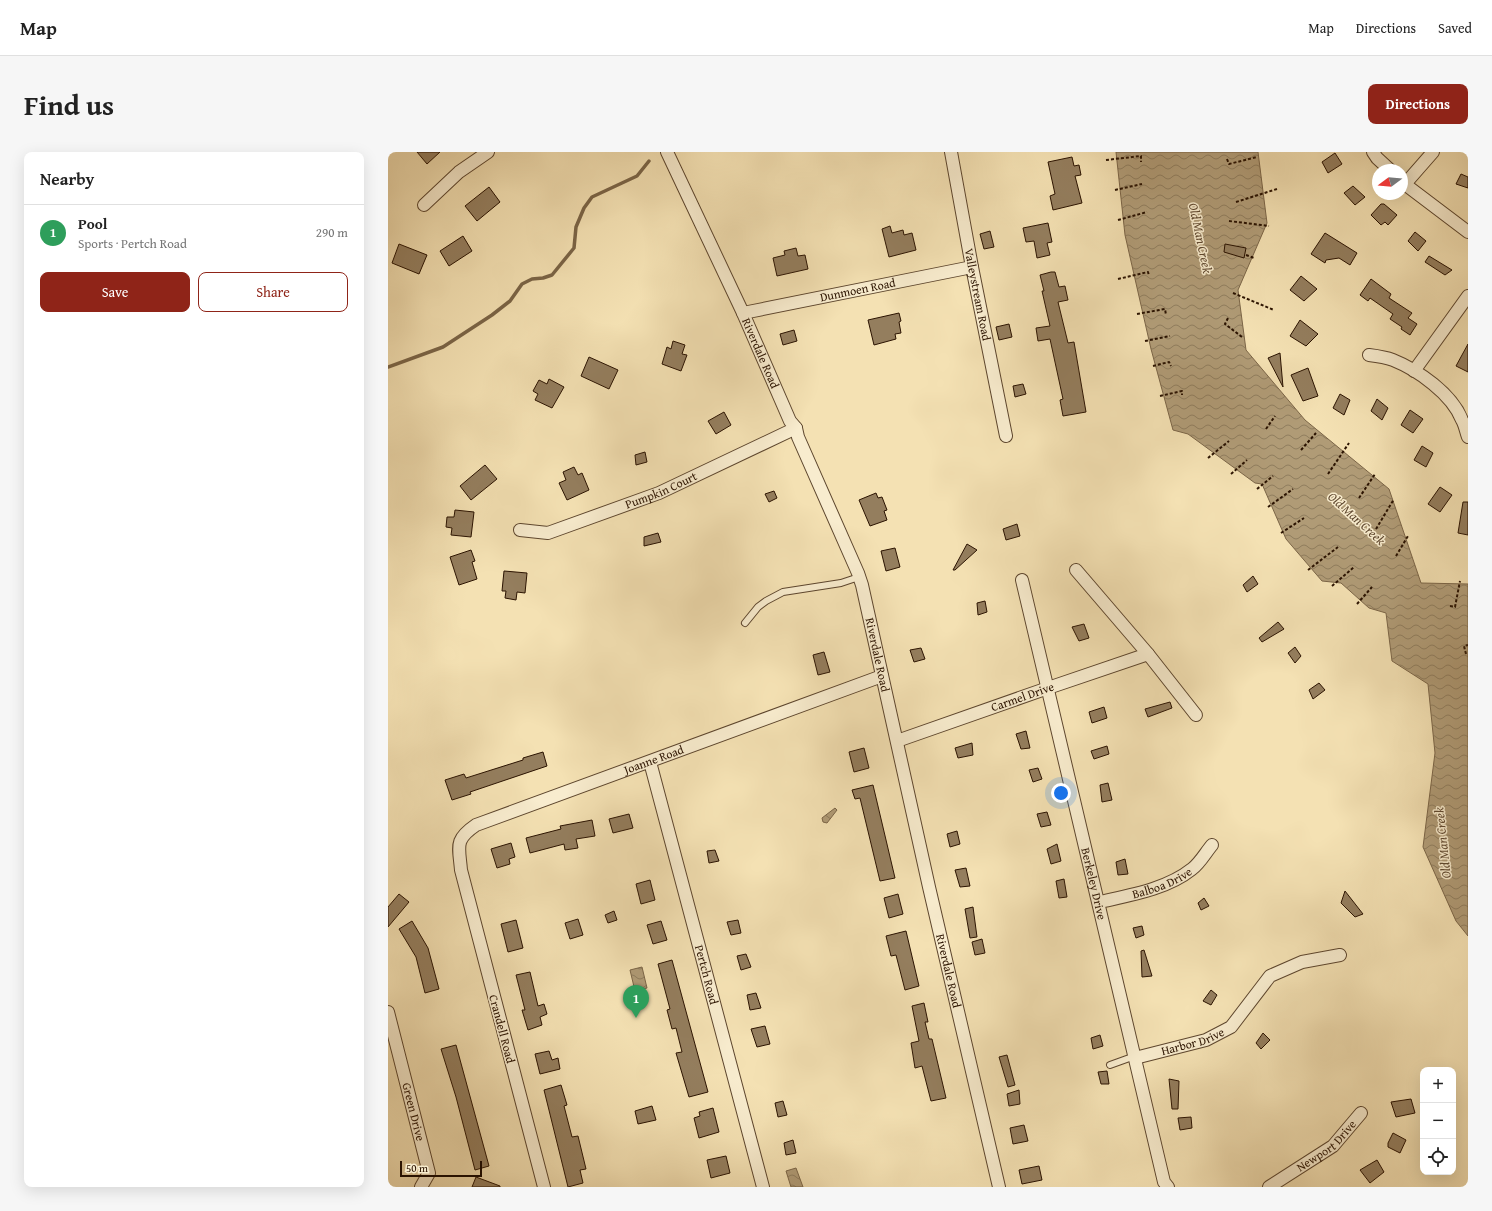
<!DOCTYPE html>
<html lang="en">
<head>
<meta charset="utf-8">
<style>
  body { margin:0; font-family:"Gentium Book Plus",serif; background:#f6f6f6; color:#222 }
  .controls { position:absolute; right:12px; bottom:12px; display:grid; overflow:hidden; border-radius:8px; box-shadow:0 4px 16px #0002 }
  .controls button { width:36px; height:36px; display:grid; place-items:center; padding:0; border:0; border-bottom:1px solid #e0e0e0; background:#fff; color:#222; font:20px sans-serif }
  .compass { position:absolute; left:984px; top:12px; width:36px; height:36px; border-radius:50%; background:#fff; box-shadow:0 4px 16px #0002; rotate:254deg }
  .scale { position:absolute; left:12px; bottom:10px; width:82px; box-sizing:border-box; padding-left:4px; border:2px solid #2b1301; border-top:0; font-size:11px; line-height:14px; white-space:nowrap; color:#2b1301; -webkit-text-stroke:3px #f8ecce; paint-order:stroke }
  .you { position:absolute; left:673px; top:641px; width:14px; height:14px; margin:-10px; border:3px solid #fff; border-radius:50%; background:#1a73e8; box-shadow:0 0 0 6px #1a73e833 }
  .badge { display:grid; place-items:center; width:26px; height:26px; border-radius:50%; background:#8f2418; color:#fff; font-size:13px; font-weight:700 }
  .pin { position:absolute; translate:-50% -33px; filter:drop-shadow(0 1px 2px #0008) }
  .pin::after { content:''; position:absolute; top:21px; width:14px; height:12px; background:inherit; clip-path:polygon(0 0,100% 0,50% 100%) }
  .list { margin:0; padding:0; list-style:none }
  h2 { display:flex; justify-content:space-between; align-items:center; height:52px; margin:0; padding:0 16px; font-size:17px }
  h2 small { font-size:13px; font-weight:400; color:#767676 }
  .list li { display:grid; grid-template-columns:26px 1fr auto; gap:12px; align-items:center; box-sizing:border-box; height:56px; padding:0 16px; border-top:1px solid #e0e0e0 }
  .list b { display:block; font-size:15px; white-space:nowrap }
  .list p { margin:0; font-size:13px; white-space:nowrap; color:#767676 }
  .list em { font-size:13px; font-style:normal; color:#767676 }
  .actions { display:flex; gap:8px; padding:12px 16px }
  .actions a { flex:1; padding:9px 0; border:1px solid #8f2418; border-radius:8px; text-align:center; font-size:14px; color:#8f2418 }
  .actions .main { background:#8f2418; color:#fff }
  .icon { flex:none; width:22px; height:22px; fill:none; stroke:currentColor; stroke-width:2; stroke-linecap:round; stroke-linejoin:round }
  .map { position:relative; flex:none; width:1080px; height:1035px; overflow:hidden; border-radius:8px }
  header { display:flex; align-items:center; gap:24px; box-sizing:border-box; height:56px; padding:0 20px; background:#fff; border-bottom:1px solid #e0e0e0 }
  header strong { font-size:19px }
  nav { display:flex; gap:22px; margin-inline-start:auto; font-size:14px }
  .intro { display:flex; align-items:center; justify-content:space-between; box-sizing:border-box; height:96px; padding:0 24px }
  h1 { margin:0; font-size:28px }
  .button { padding:10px 18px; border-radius:8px; background:#8f2418; color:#fff; font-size:14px; font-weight:700 }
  main { display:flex; gap:24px; padding:0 24px }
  aside { flex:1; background:#fff; border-radius:8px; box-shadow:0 4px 16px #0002 }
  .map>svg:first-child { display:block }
</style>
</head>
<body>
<header>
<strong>Map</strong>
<nav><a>Map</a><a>Directions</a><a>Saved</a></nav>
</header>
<div class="intro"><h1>Find us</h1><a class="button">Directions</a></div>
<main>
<aside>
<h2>Nearby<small></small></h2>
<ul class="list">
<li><span class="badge" style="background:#2e9e5b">1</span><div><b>Pool</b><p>Sports · Pertch Road</p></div><em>290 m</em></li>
</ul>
<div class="actions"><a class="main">Save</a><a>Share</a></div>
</aside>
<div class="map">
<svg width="1080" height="1035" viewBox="0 0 1080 1035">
  <defs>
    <pattern id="water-waves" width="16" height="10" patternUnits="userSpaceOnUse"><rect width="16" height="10" fill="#b09b76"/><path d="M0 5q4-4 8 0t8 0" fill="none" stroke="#8f7d5e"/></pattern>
  </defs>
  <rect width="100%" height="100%" fill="#f4e1b3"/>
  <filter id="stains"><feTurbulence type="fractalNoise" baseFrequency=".005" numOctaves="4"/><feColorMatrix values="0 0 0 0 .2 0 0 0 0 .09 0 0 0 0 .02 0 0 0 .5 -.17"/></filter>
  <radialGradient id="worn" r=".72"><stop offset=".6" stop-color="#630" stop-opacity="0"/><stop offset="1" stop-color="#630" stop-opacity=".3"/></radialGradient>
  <path fill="url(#water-waves)" stroke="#7b6547" d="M728,0H870L879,71L850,138L858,198L917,268L1001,337L1033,431L1080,432V784L1068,769L1035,695L1047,601L1040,532L1004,509L998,461L981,456L953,431L934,429L898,387L874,332L867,331L800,282L785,278L763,197L737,83Z
    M447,656L449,658L439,671L435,670L434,666Z
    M254,815L259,836L247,839L242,818Z
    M408,1016L415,1035H403L398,1019Z"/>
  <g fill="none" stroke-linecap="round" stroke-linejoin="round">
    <path stroke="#7b6547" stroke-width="3.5" d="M0,215L55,195L104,163L122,149L134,132L144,127L155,126L164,123L186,96L188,75L196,56L204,45L249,24L261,9"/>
  </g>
  <path fill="#947e5e" stroke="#2b1301" d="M29,0H52L39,12Z
    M947,1L954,12L940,21L934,10Z
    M684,5L686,14L691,13L693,23L687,24L694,51L665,58L662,44L667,42L660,10Z
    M1073,22L1080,25V36L1068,32Z
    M965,34L977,45L967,53L956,41Z
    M101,35L112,50L89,69L77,54Z
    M993,52H996L1009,63L1000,73L997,70L993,73L983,63Z
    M660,71L664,90L659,91L662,103L649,106L646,89L638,90L635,76Z
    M502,74L504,81L515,78L516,83L524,81L528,98L501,105L494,77Z
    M602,79L606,95L596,97L592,82Z
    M1027,80L1038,89L1030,99L1020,89Z
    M937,81L969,101L962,113L951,106L938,108L937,111L923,102Z
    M75,84L84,99L61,114L52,99Z
    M11,92L39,103L31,122L4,111Z
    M837,92L858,96L856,106L836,100Z
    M408,96L410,104L417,103L420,117L389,124L385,106L397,103L396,99Z
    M1041,104L1064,118L1057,123L1037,110Z
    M663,120H667L671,135L677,134L680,148L670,150L680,191L686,190L698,260L675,264L672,248L675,247L662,187L650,189L648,176L662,174L654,139H656L652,123Z
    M913,124L929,137L916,149L902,138Z
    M983,127L1003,142L1001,146L1024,161L1020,166L1029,172L1022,183L1013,177L1014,175L1002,167L1005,162L982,146L980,149L972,143Z
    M511,161L513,169L511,170L513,181L507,182L508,187L486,193L480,168Z
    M912,168L930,182L918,194L902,184Z
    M621,172L624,185L611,188L608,175Z
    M406,178L409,189L395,193L392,182Z
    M285,189L297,193L294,202L299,203L293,219L274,212L279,195L283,197Z
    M1080,192V220L1068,214Z
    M892,201L895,235L880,206Z
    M201,205L230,218L221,237L193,224Z
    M920,216L930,244L915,249L903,223Z
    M161,227L176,235L164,256L147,248L150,242L145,239L151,228L159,232Z
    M635,232L638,242L627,245L625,234Z
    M952,242L962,248L956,263L945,256Z
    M989,247L1000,256L994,268L983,259Z
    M1022,258L1035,267L1025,281L1013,273Z
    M336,260L343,273L328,282L320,269Z
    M1034,294L1045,301L1038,315L1026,308Z
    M257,300L259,310L248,313L247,303Z
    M97,313L109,327L83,348L72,334Z
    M186,315L190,323L194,321L201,338L179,348L171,331L178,328L175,320Z
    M1052,335L1064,343L1052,360L1040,352Z
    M386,339L389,346L381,350L377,342Z
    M488,341L490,346L494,345L499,358L496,359L499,368L482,374L471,348Z
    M1075,350H1080V383L1070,381Z
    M67,358L86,360L83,385L63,383L64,376L58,375L59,365H66Z
    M629,372L632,384L618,388L615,377Z
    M270,381L273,390L256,394V385Z
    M579,392L589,398L567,418H565Z
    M507,396L512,415L498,419L493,399Z
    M83,398L87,409L84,410L89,427L71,433L62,405Z
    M116,419L139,421L137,441L129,440L128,448L117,446L118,439H114Z
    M865,424L870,432L859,440L855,433Z
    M597,449L599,460L590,463L589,451Z
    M890,470L896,477L874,490L871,486Z
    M696,472L701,486L691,489L684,475Z
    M907,495L913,504L907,511L900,501Z
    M533,496L537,507L526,510L522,498Z
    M436,500L442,520L430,523L425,503Z
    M931,531L937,538L925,547L921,538Z
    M782,550L784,556L760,565L757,557Z
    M716,555L719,566L704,571L701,560Z
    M638,579L642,596L633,597L628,582Z
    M584,591L585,603L570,606L567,596Z
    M719,594L721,602L706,607L703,599Z
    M476,596L481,616L466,620L461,600Z
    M155,600L159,614L82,640L83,642L64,648L57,628L76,622L78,626L135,608V606Z
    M650,616L654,627L645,630L641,618Z
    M720,631L724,648L714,650L712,633Z
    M485,633L507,726L492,729L472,646L467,647L464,638Z
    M659,660L663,673L653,675L649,662Z
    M241,662L245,676L225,681L221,667Z
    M204,668L207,684L188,687L190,696L177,698L176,692L142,701L138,686L173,677L172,674Z
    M569,679L572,692L562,695L559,682Z
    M123,691L127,705L121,707L122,712L109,716L103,697Z
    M669,692L673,709L663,712L659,697Z
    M327,698L331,709L321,711L319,699Z
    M737,707L740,722L730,723L728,710Z
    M578,716L582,734L572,735L567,718Z
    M676,727L679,745L671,746L668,729Z
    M262,728L267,748L253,752L248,732Z
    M957,739L975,762L967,765L953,751Z
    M11,742L21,750L0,775V755Z
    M510,742L515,762L501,766L496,746Z
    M816,746L821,754L813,758L810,751Z
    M585,755L589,785L582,786L577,757Z
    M226,759L229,768L220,771L217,763Z
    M190,767L195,783L182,787L177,771Z
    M128,768L135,796L120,800L113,772Z
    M350,768L353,781L343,783L339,770Z
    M24,769L40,796L51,837L37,841L28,805L11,777Z
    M273,769L279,788L265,792L259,773Z
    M754,774L756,783L748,786L745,776Z
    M518,779L531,834L517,838L508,803L503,804L498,784Z
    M594,787L597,801L587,803L584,790Z
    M756,798L764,824L754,825L753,799Z
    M358,802L363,815L353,818L349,804Z
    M284,808L320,940L301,945L288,901L294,900L288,876L284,877L279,858L282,857L270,812Z
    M142,820L150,854L156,852L159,862L152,865L154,873L140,878L134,858H137L128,823Z
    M823,838L829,843L823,853L815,849Z
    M368,841L373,856L362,858L359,843Z
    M536,851L540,870H537L541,887H544L558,946L543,949L534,914L527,916L523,891L531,889L524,854Z
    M377,874L382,892L369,895L363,877Z
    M875,881L882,888L873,897L868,891Z
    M712,883L715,894L705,897L703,886Z
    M68,893L101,1014L87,1018L68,945L53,897Z
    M161,899L164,908L170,906L172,917L152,922L147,902Z
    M619,903L627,933L620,935L611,905Z
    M719,919L721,932H713L710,920Z
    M781,927L791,929L790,957H784Z
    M173,933L179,953L176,954L184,985L190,984L198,1017L192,1018L195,1031L180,1035L156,938Z
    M631,938L632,952L621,954L619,942Z
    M1023,947L1027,961L1008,965L1003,950Z
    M395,949L399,963L390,965L387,951Z
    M264,954L268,968L250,972L247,959Z
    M325,956L331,980L311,986L306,966L312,964L311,960Z
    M803,965L804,976L792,978L790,966Z
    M636,973L640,989L625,992L622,976Z
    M1005,981L1018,988L1012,1001L1000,995V991Z
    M405,988L408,1001L398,1003L396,991Z
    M338,1004L342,1021L323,1026L319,1008Z
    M989,1008L996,1020L982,1031L972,1018Z
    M651,1014L654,1028L634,1032L631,1018Z
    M88,1025L112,1034V1035H84Z"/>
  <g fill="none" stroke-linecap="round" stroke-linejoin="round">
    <g stroke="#5d462e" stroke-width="8">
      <path id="lane" d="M357,471L370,455L378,449L395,440L453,431L471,425
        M722,913L747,904"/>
    </g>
    <g stroke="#5d462e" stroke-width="14">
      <g id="street">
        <path id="s1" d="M279,0L355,161L402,269L408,276L410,285L470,421L474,433L541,735L611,1035"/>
        <path id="s2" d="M563,0L584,115L618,284"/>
        <path d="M985,0L989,6L1002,18"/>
        <path d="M1014,30L1080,80"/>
        <path d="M1017,32L1045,0"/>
        <path d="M36,53L71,20L100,0"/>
        <path id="s3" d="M355,161L584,115"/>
        <path d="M981,203C989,204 997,205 1005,208C1030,218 1064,242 1074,268C1077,273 1078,280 1080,285"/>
        <path d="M1026,219L1080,144"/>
        <path id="s4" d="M132,378L160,381L271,341L408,276"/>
        <path d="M688,418L760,502L808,563"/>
        <path id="s5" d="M634,428L776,1030L780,1035"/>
        <path id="s6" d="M509,589L660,536L760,502"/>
        <path id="s7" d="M262,610L375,1035"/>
        <path id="s8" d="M712,750C743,743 779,737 804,717C812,711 818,700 824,693"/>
        <path id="s9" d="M0,860L41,1021L33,1035"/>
        <path id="s10" d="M747,906L818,888L843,875L882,824L914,810L952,803"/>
        <path id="s11" d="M156,1035L73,718C71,694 66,688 88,673L494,524"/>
        <path id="s12" d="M881,1035L945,994L973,961"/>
      </g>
    </g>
    <path stroke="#2b1301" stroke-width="2" stroke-dasharray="3 2" stroke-linecap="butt" d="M839,7L841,12L869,5
      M718,8L753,4V10
      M727,38L754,32
      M848,50L889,37
      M730,68L759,60
      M841,69L881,74
      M858,103L866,106
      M730,127L760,120L761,124
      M845,141L886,158
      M749,162L777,157L778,163
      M840,166L837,172L854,185
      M757,189L782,184
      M765,214L781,210L783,214
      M772,244L794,239V243
      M878,277L887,264
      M913,298L928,281
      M820,306L841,289
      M843,322L859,308
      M940,322L961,291
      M869,337L885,324
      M971,346L987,322
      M880,355L905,337
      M988,377L1006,347
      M893,381L916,366
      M1008,404L1020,384
      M920,418L950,395
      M944,434L966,415
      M969,452L984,435
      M1062,454L1067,455L1072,429
      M1078,502L1076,494L1080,493"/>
    <use href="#lane" stroke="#f8ecce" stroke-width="6"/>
    <use href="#street" stroke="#f8ecce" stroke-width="12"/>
  </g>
  <g text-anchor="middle" stroke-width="3" stroke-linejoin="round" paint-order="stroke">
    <g font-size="12" fill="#2b1301" stroke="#f8ecce">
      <text dy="4" stroke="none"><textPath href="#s3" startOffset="117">Dunmoen Road</textPath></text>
      <text dy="4" stroke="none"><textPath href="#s2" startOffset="145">Valleystream Road</textPath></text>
      <text dy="4" stroke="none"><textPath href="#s1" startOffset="222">Riverdale Road</textPath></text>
      <text dy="4" stroke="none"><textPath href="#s4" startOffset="149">Pumpkin Court</textPath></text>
      <text dy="4" stroke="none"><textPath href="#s1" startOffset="547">Riverdale Road</textPath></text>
      <text dy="4" stroke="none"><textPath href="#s6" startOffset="133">Carmel Drive</textPath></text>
      <text dy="4" stroke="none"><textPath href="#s11" startOffset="569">Joanne Road</textPath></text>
      <text dy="4" stroke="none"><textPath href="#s8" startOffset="65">Balboa Drive</textPath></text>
      <text dy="4" stroke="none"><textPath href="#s5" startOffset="312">Berkeley Drive</textPath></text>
      <text dy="4" stroke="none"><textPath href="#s1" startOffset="871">Riverdale Road</textPath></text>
      <text dy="4" stroke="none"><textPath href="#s7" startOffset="220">Pertch Road</textPath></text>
      <text transform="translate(114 877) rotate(75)" y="4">Crandell Road</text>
      <text dy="4" stroke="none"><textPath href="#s10" startOffset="60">Harbor Drive</textPath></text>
      <text dy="4" stroke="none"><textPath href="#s9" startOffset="103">Green Drive</textPath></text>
      <text dy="4" stroke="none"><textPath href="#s12" startOffset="71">Newport Drive</textPath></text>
    </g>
    <g font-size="13" font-style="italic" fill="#604930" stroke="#f8ecce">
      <text transform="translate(813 86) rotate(78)" y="5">Old Man Creek</text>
      <text transform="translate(969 366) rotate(42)" y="5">Old Man Creek</text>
      <text transform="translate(1054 691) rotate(-96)" y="5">Old Man Creek</text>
    </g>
  </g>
  <rect width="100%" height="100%" filter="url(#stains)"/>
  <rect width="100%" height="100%" fill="url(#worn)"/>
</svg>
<div class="controls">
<button>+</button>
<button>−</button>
<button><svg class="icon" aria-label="locate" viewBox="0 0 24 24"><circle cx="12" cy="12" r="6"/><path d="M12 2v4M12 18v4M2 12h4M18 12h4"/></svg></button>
</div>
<svg class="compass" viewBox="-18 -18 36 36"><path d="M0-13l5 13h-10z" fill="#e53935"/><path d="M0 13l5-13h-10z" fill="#767676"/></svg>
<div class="scale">50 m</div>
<div class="you"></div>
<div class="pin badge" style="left:248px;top:866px;background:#2e9e5b">1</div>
</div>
</main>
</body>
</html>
